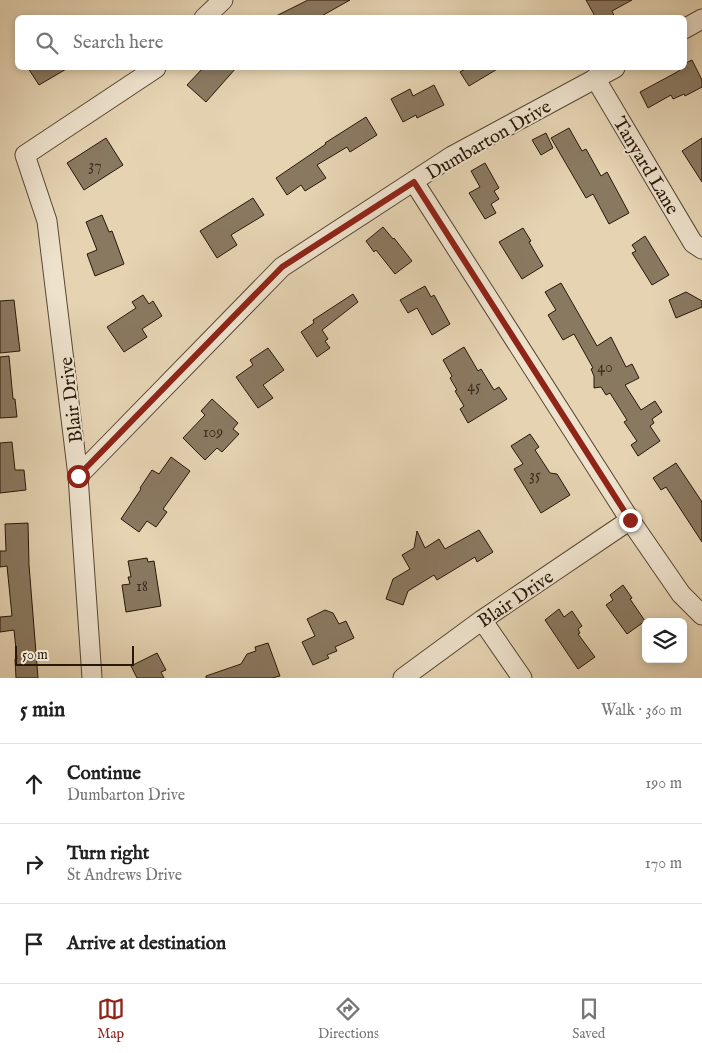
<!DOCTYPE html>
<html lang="en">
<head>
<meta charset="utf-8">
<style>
  body { margin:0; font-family:"IM FELL English",serif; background:#f2f2f2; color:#222 }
  .controls { position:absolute; right:15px; bottom:15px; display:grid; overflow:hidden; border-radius:8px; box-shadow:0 2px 8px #0003 }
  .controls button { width:45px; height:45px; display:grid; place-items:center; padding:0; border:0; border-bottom:1px solid #e0e0e0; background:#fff; color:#222; font:25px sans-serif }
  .scale { position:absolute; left:15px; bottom:12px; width:119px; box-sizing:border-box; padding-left:5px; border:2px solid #281809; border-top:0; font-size:14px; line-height:18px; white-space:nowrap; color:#281809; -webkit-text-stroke:4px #eee2cd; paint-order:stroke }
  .stop { position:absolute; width:15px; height:15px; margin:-11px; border:4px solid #8f2418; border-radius:50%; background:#fff }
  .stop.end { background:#8f2418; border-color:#fff; box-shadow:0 1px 5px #0008 }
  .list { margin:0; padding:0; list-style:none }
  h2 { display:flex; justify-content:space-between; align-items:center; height:65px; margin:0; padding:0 20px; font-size:21px }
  h2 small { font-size:16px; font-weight:400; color:#767676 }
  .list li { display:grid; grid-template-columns:32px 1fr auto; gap:15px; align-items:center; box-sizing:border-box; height:80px; padding:0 20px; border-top:1px solid #e0e0e0 }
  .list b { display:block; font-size:19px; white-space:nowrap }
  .list p { margin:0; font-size:16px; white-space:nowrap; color:#767676 }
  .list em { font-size:16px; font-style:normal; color:#767676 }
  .icon { flex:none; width:28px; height:28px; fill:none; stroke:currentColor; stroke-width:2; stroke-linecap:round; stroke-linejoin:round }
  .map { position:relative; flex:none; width:702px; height:678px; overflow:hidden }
  .search { position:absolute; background:#fff; box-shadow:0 2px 8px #0003; left:15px; right:15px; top:15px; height:55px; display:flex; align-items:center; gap:12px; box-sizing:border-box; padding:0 18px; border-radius:8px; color:#767676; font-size:19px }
  .sheet { height:305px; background:#fff }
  nav { display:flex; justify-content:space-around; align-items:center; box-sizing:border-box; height:70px; border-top:1px solid #e0e0e0; background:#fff; font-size:14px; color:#767676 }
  nav a { display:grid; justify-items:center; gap:2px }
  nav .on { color:#8f2418 }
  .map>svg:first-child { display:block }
</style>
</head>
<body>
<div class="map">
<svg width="702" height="678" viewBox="0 0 702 678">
  <rect width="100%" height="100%" fill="#e5d3b2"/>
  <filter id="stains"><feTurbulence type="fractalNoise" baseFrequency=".004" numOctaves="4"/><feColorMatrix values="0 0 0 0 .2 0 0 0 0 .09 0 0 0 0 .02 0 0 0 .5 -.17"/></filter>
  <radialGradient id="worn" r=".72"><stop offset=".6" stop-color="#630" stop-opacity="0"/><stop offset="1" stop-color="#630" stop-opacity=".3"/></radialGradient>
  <path fill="#8a7961" stroke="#281809" d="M308,0H350L318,18H272Z
    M586,0H632L612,11L615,18H596Z
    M692,60L702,80V87L685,96L684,94L673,99L671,95L648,108L640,92L677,72L682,68H684V64Z
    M28,68H68L39,85Z
    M203,68H236L206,102L187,85Z
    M467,68H499L469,86L460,72Z
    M434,85L444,105L417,118L416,115L403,122L391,99L410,89L413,96Z
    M366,117L377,135L350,152L347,147L317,165L326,178L305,191L301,185L287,195L276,178L326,144L325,143Z
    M569,128L582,151L586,149L601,176L607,172L629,213L609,224L593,194L586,198L551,138Z
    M546,133L553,148L541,155L532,140Z
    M106,138L123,165L84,190L67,163Z
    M702,138V182L682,151Z
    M485,163L499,188L494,191L499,199L491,204L496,213L485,219L469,193L480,187L471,171Z
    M253,198L264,215L231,235L237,245L217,258L200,231Z
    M102,215L109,232L112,231L124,264L95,276L87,254L97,250L86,222Z
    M383,227L393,239L394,238L412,261L395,274L376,250L374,252L366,241Z
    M523,228L531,241L529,242L543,266L522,279L499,242Z
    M645,236L669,275L652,285L632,253L636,251L632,245Z
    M561,283L597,346L611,337L626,367L632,364L639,378L625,385L641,410L655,401L662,412L652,419L654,423L650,426L660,441L638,456L631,445L637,441L624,422L627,420L610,393L606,395L601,387L594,388V376L591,369L593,368L574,334L563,340L548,315L556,310L545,292Z
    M425,286L431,297L434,295L450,324L432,335L417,308L408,313L400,300Z
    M686,292L702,301V307L676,318L669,300Z
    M353,294L358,302L322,330L328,339L325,341L330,348L317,357L301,332L314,323L313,320Z
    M143,295L149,304L153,301L162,316L142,329L147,337L124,352L107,327L136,308L132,302Z
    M14,300L20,351L0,353V301Z
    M464,347L478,371L481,369L494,390L499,387L507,399L468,423L460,409L464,406L455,391L457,390L450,378L452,376L443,360Z
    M268,348L284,370L263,385L273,398L258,408L236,377L253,365L250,360Z
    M9,356L13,399H15L17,417L0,418V357Z
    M212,399L238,423L233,429L239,434L222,452L217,448L205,460L183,438L205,415L201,411Z
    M530,434L539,447L535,450L550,473L557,474L570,495L541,513L514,469L523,464L511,446Z
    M12,442L15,470H24L26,490L0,493V443Z
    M171,457L190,471L163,509L167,512L156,527L147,521L139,532L121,519L141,489L140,488L152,470L159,474Z
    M676,463L702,502V542L666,487L661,490L653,478Z
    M28,523L29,565L38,678H16L15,659H17L14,630L0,632V617L12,616L7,566L0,567V551H6L5,524Z
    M479,530L493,552L477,562L475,557L437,580L434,575L408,591L403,605L386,599L393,579L410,569L402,555L414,548L417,531L425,548L439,539L445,549Z
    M147,558L148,562L154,561L161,606L126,612L122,585L130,584L128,577H131L128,561Z
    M623,585L632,598L630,599L645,621L627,634L606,605L613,600L610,595Z
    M559,609L564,617L572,611L582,626L578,629L580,633L578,634L595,657L578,669L545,620Z
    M325,610L333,613L339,624L346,621L354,638L335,647L337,651L327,655L329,658L313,665L302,642L315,636L307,619Z
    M268,643L280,676L272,678H206V676L241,664L247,654L256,651L255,647Z
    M157,653L166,670L161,672L164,678H137L131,666Z"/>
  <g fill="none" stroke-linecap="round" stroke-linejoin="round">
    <g stroke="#574733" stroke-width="21">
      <path id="minor" d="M204,18L223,0
        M684,29L702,19
        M595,78L693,243L702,249
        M414,182L630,520L681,594L702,615
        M78,476L282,267L452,156L615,68
        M482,620L522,678
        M92,678L78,476L47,221L25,155L156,68
        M403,678L482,620L630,520"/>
    </g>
    <use href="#minor" stroke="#eee2cd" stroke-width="19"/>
  </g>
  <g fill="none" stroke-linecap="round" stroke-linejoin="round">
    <path stroke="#8f2418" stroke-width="6" d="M78,476L282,267L414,182L630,520"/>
  </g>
  <g text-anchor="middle" stroke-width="4" stroke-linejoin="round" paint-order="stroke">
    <g font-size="16" fill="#40301f">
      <text x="95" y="170">37</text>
      <text x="605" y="372">40</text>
      <text x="474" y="391">45</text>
      <text x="213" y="437">109</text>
      <text x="535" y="480">35</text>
      <text x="142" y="591">18</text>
    </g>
    <g font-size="19" fill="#281809" stroke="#eee2cd">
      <text transform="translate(488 139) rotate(-30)" y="7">Dumbarton Drive</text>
      <text transform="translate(647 165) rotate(59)" y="7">Tanyard Lane</text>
      <text transform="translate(70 400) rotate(-97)" y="7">Blair Drive</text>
      <text transform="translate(515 598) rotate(-34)" y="7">Blair Drive</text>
    </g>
  </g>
  <rect width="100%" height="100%" filter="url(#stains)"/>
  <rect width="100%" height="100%" fill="url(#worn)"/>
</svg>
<div class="controls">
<button><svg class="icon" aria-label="layers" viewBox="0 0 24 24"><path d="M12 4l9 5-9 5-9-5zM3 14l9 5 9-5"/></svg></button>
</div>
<div class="scale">50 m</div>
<div class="stop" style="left:78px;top:476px"></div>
<div class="stop end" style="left:630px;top:520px"></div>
<div class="search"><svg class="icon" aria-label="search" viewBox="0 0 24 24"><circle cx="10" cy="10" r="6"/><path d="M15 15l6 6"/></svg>Search here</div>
</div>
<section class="sheet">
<h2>5 min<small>Walk · 360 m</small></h2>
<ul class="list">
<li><svg class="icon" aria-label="ahead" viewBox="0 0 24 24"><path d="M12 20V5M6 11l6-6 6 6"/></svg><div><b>Continue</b><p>Dumbarton Drive</p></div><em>190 m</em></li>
<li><svg class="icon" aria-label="right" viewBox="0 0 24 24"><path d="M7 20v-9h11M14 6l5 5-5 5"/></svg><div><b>Turn right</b><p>St Andrews Drive</p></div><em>170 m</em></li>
<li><svg class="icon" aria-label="arrive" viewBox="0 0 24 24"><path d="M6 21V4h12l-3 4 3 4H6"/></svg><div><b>Arrive at destination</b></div></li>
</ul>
</section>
<nav>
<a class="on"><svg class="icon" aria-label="map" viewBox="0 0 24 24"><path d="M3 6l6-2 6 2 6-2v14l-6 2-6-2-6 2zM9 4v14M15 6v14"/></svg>Map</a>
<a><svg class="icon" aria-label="directions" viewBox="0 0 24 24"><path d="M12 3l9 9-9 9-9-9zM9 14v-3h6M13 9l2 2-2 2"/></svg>Directions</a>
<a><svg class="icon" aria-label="saved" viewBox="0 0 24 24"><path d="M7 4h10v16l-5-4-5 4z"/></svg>Saved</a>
</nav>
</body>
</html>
